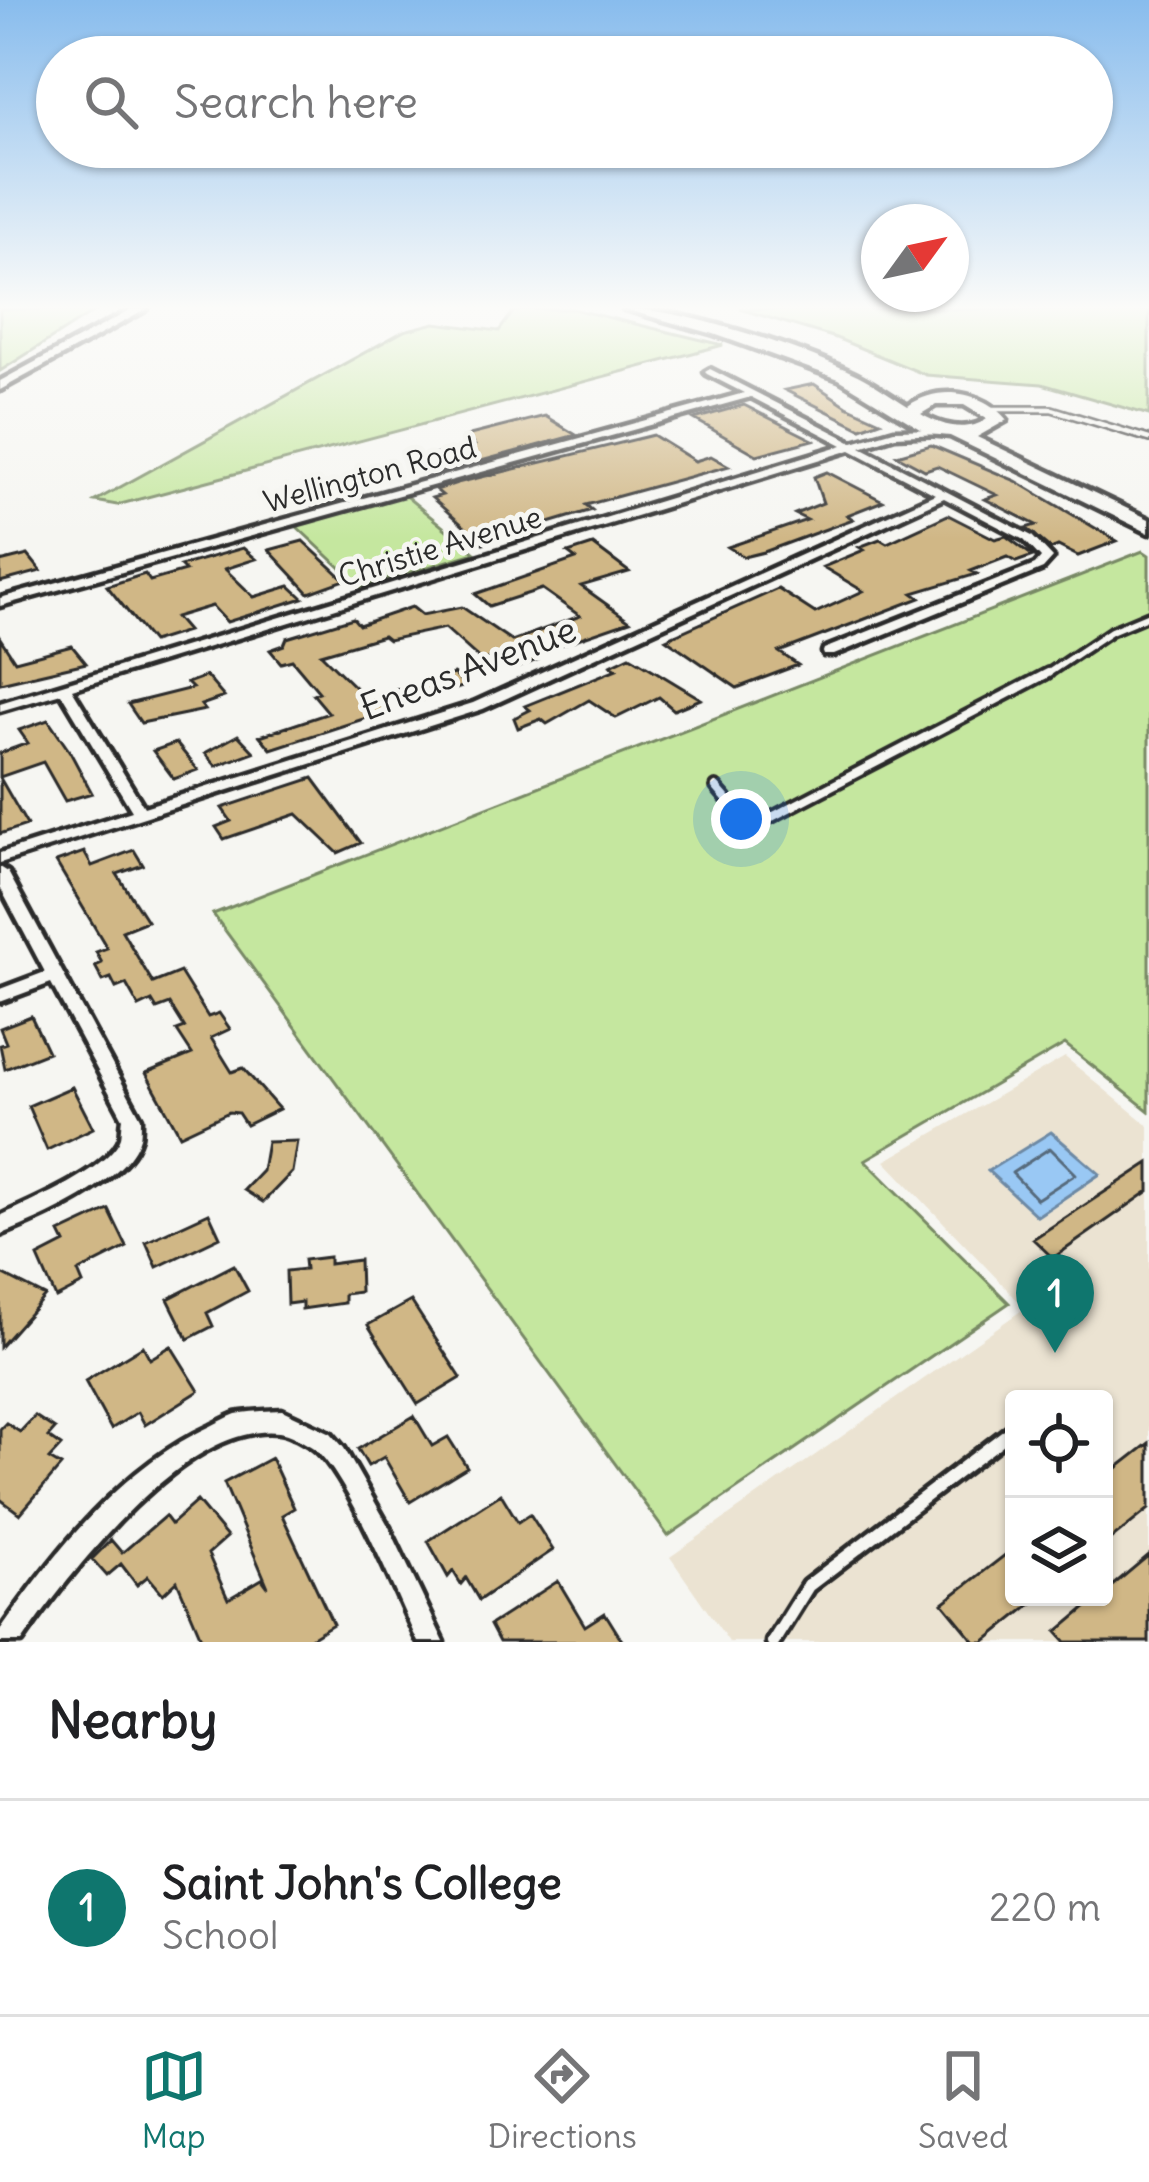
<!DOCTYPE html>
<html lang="en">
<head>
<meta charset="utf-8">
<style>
  body { margin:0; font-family:Delius,sans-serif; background:#f2f2f2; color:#202124 }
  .controls { position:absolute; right:36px; bottom:36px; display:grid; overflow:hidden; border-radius:12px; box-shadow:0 3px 9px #0004 }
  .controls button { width:108px; height:108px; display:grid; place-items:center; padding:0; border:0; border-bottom:3px solid #e0e0e0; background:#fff; color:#202124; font:60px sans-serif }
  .compass { position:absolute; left:861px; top:204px; width:108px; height:108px; border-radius:50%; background:#fff; box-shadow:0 3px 9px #0004; rotate:57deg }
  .you { position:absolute; left:741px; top:819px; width:42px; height:42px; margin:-30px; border:9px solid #fff; border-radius:50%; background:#1a73e8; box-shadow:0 0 0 18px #1a73e833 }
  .badge { display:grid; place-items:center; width:78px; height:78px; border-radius:50%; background:#0f766e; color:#fff; font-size:39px; font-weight:700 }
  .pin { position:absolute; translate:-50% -99px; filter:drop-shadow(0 3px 6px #0008) }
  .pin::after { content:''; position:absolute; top:63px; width:42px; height:36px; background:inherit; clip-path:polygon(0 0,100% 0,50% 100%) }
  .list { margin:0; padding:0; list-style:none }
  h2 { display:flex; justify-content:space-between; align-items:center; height:156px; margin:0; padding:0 48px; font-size:51px }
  h2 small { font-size:39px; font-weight:400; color:#757577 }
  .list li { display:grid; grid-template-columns:78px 1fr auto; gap:36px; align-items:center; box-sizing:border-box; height:216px; padding:0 48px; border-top:3px solid #e0e0e0 }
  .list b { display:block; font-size:45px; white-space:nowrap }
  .list p { margin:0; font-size:39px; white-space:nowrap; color:#757577 }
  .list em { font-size:39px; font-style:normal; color:#757577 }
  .icon { flex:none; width:66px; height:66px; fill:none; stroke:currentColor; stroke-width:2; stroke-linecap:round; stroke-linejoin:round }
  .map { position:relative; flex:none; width:1149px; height:1642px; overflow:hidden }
  .search { position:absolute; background:#fff; box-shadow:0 3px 9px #0004; left:36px; right:36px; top:36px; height:132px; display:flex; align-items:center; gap:30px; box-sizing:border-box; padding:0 42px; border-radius:66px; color:#757577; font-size:45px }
  .sheet { height:372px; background:#fff }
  nav { display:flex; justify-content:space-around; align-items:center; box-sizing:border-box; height:168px; border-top:3px solid #e0e0e0; background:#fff; font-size:33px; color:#757577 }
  nav a { display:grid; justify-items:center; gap:6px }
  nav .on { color:#0f766e }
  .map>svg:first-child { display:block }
</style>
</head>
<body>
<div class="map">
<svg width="1149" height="1642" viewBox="0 0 1149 1642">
  <rect width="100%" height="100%" fill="#f6f6f2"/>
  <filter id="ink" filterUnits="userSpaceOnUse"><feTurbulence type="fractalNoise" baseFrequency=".00833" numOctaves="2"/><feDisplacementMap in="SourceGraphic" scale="24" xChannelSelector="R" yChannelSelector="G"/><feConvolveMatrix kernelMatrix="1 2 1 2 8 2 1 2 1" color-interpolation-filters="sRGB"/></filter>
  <g filter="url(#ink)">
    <path fill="#ebe3d2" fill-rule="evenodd" d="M1065,1057L1149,1126V1642H729L670,1557L1025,1308L885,1161ZM1014,1399H1104V1597H1014Z"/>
    <path fill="#c5e79f" stroke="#788965" stroke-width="3" d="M0,309H98L0,371Z
      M524,309H573L723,345L117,505L95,501L404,331L435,323L499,331L513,312Z
      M740,309H1149V415L1042,384L926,375L836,338Z
      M402,493L475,553L361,587L293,523Z
      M1143,551L1149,555V1111L1065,1044L865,1160L1009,1303L668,1536L213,914Z"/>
    <path fill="#99c8f4" stroke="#6d89a4" stroke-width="3" d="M1051,1132L1100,1174L1037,1216L988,1171Z"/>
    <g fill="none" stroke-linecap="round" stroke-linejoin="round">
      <path stroke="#576a7b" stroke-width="3" d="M1050,1148L1076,1174L1037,1199L1012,1173Z"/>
    </g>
    <path fill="#d0b786" stroke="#2b2b2b" stroke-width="3" d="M814,384L847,406L880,421L861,428L785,390Z
      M744,405L793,430L813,440L757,455L694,419Z
      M545,416L576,435L441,472L423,458L474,445L465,438L470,435Z
      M653,435L695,461L711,456L729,466L586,505L592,510L483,543L432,498L442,495L436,490L457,483Z
      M931,445L1016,481L1117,541L1078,556L1058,546L1051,549L1026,528L1036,525L985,499L997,495L937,466L925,470L897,455Z
      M827,472L883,501L847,515L853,519L764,552L744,557L728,547L807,520L795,514L823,503L814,477Z
      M948,515L995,539L1006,536L1033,556L1016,562L1007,557L971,571L977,574L913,593L920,598L779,652L798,665L737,688L666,639L778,589L815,613L863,591L823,567L864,550L859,547L880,539L887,543Z
      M303,541L345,580L309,593L269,550Z
      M593,545L629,572L581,586L630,621L531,655L537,660L516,668L497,655L482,661L445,628L388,640L383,636L321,654L366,698L454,674L465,686L271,749L260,736L329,713L313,694L319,692L292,660L281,663L270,650L284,645L287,638L353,618L359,625L412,607L422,615L462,607L512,641L580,616L542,589L489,606L475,594L576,559L568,553Z
      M243,548L256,559L225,569L254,597L290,586L303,598L227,622L212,606L175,617L187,631L152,642L107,586L145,574L150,581L185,571L180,566Z
      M28,555L41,571L0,582V562Z
      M0,638L15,661L72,646L86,663L0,683Z
      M630,656L701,699L674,710L659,697L616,718L589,700L547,724L541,719L518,728L514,718L530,710L525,706L617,669L611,665Z
      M206,676L224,697L201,705L205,710L141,723L128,704L192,688L187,683Z
      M48,720L70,752L92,793L65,801L43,762L0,777V753L28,743L19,730Z
      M238,735L254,752L216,766L205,753Z
      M176,743L198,770L174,779L153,751Z
      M0,778L27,825L0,834Z
      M313,778L361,843L338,853L297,814L224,839L216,827L231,821L222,808Z
      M134,850L143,865L117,874L147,921L122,931L153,983L180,972L208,1017L219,1013L230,1029L211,1038L232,1072L243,1068L279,1109L246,1125L238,1113L229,1112L180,1135L146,1073L192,1054L177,1031L185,1028L170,1004L157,1009L152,1001L139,1007L126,984L116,988L111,978L103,981L95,966L102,963L96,952L107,948L56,862L84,852L92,866Z
      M31,1016L48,1052L5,1069L0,1045L6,1043L0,1028Z
      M72,1087L93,1128L47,1150L28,1106Z
      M297,1141L292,1172L263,1202L244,1190L262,1171L267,1142Z
      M1149,1163V1191L1053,1258L1033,1239Z
      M109,1210L127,1247L78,1272L83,1284L56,1298L38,1257L65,1243L60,1233Z
      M209,1213L220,1237L157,1267L146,1242Z
      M329,1257V1264L359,1260L360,1292L344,1294V1303L302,1309V1302L287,1304L286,1271L305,1269L304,1260Z
      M234,1265L248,1291L207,1313L213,1326L188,1339L168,1299Z
      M0,1273L45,1296L0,1347Z
      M411,1301L461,1378L418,1404L368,1325Z
      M143,1346L150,1359L171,1346L199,1391L145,1425L138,1412L111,1429L85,1381Z
      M35,1416L55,1429L48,1437L61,1446L49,1459L61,1466L20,1514L0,1499V1429L6,1423L20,1432Z
      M414,1416L432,1446L448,1437L467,1467L410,1502L384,1457L368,1466L358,1449Z
      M1149,1443V1509L1104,1545V1478Z
      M271,1458L294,1508L282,1515L333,1624L304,1642H203L177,1581L163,1594L148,1576L137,1585L121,1564L107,1576L92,1559L111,1540L122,1553L165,1516L171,1524L197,1501L227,1537L208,1554L228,1599L262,1579L268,1587L224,1483Z
      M501,1494L518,1522L530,1514L553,1550L479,1600L466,1578L461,1584L453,1571L448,1577L428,1541Z
      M1014,1548V1597H1040L984,1642H975L943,1603Z
      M1149,1555V1642H1066L1057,1632Z
      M558,1581L585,1626L605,1613L623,1642H499L490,1625Z"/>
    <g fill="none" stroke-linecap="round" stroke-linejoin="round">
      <g stroke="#2b2b2b" stroke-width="10">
        <path id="lane-far3" d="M990,409H1052L1149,439"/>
      </g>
      <g stroke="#2b2b2b" stroke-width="14">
        <path id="lane-far2" d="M1044,676L1111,631L1149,615"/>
      </g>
      <g stroke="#2b2b2b" stroke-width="16">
        <path id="lane-far1" d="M716,787L742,817L770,818L1048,673"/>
      </g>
      <g stroke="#2b2b2b" stroke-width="21">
        <path id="lane" d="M773,1642L808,1586L1014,1429"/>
      </g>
      <g stroke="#2b2b2b" stroke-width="9">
        <path id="street" d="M710,369L853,442L894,430L944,429V433L940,434L895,436L861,447L1032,536L1053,558L1043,569L834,655H824L823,652L824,649L1035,565L1041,558L1024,540L944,498L483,709L0,863V853L132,811L61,693L0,711V703L843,445L751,397L0,606V598L744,393L707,374L705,372ZM851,450L935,494L473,703L144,807L72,689Z
          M0,867L8,872L141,1118C141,1120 141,1135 140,1137C127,1182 41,1219 0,1235V1216C30,1202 109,1170 121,1137C122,1134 122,1122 123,1118L51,983L0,1002V989L45,972L0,887Z
          M282,1410L331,1433L344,1448L389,1527L444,1642H418C398,1600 346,1470 312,1447C304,1442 288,1433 279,1432C186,1421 69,1574 22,1642H0V1630C56,1551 121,1467 211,1426C219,1422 228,1417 236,1414C250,1411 268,1411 282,1410Z"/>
      </g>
      <g stroke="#2b2b2b" stroke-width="9">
        <path id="secondary" d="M133,309H147L0,390V381Z"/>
      </g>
      <g stroke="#2b2b2b" stroke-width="9">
        <path id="highway" d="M624,309C678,307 801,348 851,372C871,381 890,395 908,406C939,384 983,391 1007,420L977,437L1149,519V533L950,436L929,434L839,379L714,334ZM936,405H964L987,419C967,433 941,426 921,414Z"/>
      </g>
      <use href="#lane-far3" stroke="#f6f6f2" stroke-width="4.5"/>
      <use href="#lane-far2" stroke="#f6f6f2" stroke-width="6"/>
      <use href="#lane-far1" stroke="#f6f6f2" stroke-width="8"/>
      <use href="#lane" stroke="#f6f6f2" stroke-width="12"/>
      <use href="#street" fill="#f6f6f2" fill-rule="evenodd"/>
      <use href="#secondary" fill="#f6f6f2" fill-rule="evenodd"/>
      <use href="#highway" fill="#f6f6f2" fill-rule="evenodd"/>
    </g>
  </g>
  <linearGradient id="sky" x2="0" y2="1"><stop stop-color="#88bced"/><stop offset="0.57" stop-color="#fbfbf9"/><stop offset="1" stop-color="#fbfbf9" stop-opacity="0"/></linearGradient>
  <rect width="1149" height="539" fill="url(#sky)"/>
  <g text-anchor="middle" stroke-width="10" stroke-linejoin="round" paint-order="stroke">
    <g font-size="30" fill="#2b2b2b" stroke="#f6f6f2">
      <text transform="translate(370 475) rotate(-15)" y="10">Wellington Road</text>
      <text transform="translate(440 547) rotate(-17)" y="10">Christie Avenue</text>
    </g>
    <g font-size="36" fill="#2b2b2b" stroke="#f6f6f2">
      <text transform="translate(468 668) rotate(-21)" y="13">Eneas Avenue</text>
    </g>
  </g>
</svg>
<div class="controls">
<button><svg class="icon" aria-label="locate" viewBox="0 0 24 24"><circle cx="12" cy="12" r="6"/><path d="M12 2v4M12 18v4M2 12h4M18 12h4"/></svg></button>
<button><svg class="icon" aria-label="layers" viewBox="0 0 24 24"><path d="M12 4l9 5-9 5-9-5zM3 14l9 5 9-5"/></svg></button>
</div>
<svg class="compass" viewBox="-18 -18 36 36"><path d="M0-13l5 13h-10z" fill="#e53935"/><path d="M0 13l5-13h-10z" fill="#757577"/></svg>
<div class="you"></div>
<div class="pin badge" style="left:1055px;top:1353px">1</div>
<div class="search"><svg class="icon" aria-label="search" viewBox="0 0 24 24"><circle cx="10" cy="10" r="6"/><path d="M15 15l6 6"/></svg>Search here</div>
</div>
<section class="sheet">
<h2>Nearby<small></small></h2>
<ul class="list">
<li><span class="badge">1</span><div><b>Saint John's College</b><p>School</p></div><em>220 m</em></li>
</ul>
</section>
<nav>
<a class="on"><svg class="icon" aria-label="map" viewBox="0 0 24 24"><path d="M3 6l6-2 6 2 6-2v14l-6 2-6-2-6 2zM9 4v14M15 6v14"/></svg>Map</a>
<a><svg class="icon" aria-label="directions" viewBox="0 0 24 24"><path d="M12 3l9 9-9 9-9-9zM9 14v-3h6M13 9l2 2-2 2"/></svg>Directions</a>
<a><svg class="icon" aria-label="saved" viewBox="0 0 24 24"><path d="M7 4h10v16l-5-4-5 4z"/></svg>Saved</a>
</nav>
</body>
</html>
